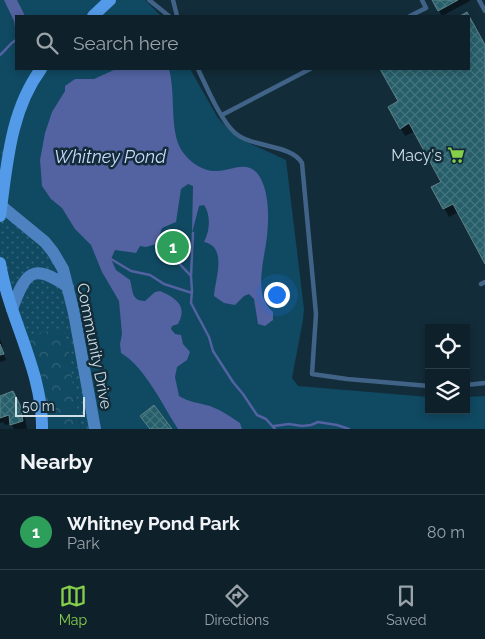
<!DOCTYPE html>
<html lang="en">
<head>
<meta charset="utf-8">
<style>
  body { margin:0; font-family:Raleway,sans-serif; background:#1c2e37; color:#f1f3f6 }
  .controls { position:absolute; right:15px; bottom:15px; display:grid; overflow:hidden; border-radius:0px; box-shadow:0 2px 8px #0003 }
  .controls button { width:45px; height:45px; display:grid; place-items:center; padding:0; border:0; border-bottom:1px solid #2e3e47; background:#0e212b; color:#f1f3f6; font:25px sans-serif }
  .scale { position:absolute; left:15px; bottom:12px; width:70px; box-sizing:border-box; padding-left:5px; border:2px solid #d0dee6; border-top:0; font-size:14px; line-height:18px; white-space:nowrap; color:#d0dee6; -webkit-text-stroke:4px #132c39; paint-order:stroke }
  .you { position:absolute; left:276px; top:294px; width:18px; height:18px; margin:-12px; border:4px solid #fff; border-radius:50%; background:#1a73e8; box-shadow:0 0 0 8px #1a73e833 }
  .badge { display:grid; place-items:center; width:32px; height:32px; border-radius:50%; background:#86cf4b; color:#fff; font-size:16px; font-weight:700 }
  .pin { position:absolute; translate:-50% -50%; border:2px solid #fff; box-shadow:0 1px 5px #0006 }
  .list { margin:0; padding:0; list-style:none }
  h2 { display:flex; justify-content:space-between; align-items:center; height:65px; margin:0; padding:0 20px; font-size:21px }
  h2 small { font-size:16px; font-weight:400; color:#9ba3a9 }
  .list li { display:grid; grid-template-columns:32px 1fr auto; gap:15px; align-items:center; box-sizing:border-box; height:75px; padding:0 20px; border-top:1px solid #2e3e47 }
  .list b { display:block; font-size:19px; white-space:nowrap }
  .list p { margin:0; font-size:16px; white-space:nowrap; color:#9ba3a9 }
  .list em { font-size:16px; font-style:normal; color:#9ba3a9 }
  .icon { flex:none; width:28px; height:28px; fill:none; stroke:currentColor; stroke-width:2; stroke-linecap:round; stroke-linejoin:round }
  .map { position:relative; flex:none; width:485px; height:429px; overflow:hidden }
  .search { position:absolute; background:#0e212b; box-shadow:0 2px 8px #0003; left:15px; right:15px; top:15px; height:55px; display:flex; align-items:center; gap:12px; box-sizing:border-box; padding:0 18px; border-radius:0px; color:#9ba3a9; font-size:19px }
  .sheet { height:140px; background:#0e212b }
  nav { display:flex; justify-content:space-around; align-items:center; box-sizing:border-box; height:70px; border-top:1px solid #2e3e47; background:#0e212b; font-size:14px; color:#9ba3a9 }
  nav a { display:grid; justify-items:center; gap:2px }
  nav .on { color:#86cf4b }
  .map>svg:first-child { display:block }
</style>
</head>
<body>
<div class="map">
<svg width="485" height="429" viewBox="0 0 485 429">
  <defs>
    <pattern id="grass-dots" width="8" height="8" patternUnits="userSpaceOnUse" patternTransform="scale(1.25)"><rect width="8" height="8" fill="#104962"/><path d="M2 2h.1M6 6h.1" fill="none" stroke="#326378" stroke-width="1.8" stroke-linecap="round"/></pattern>
    <pattern id="forest-crowns" width="20" height="18" patternUnits="userSpaceOnUse" patternTransform="scale(1.25)"><rect width="20" height="18" fill="#104962"/><path d="M2 6a3 3 0 1 1 6 0M12 15a3 3 0 1 1 6 0" fill="none" stroke="#326378"/></pattern>
    <pattern id="building-cross-hatch" width="8" height="8" patternUnits="userSpaceOnUse" patternTransform="scale(1.25)"><rect width="8" height="8" fill="#265e69"/><path d="M0 0l8 8M0 8l8-8" fill="none" stroke="#44757e"/></pattern>
  </defs>
  <rect width="100%" height="100%" fill="#132c39"/>
  <path fill="url(#grass-dots)" d="M10,143L59,260L94,429H81L74,396L28,341L0,267V149Z"/>
  <path fill="url(#forest-crowns)" d="M58,329L64,331L68,344L74,396L81,429H42L28,341L38,333Z"/>
  <path fill="#104962" d="M0,0H145L161,16H16V69H190L218,118L236,137L286,160L304,309L303,320L292,378L298,386L429,397V410H466V397L485,396V429H94L59,260L1,206L10,143L0,149Z"/>
  <path fill="#5362a1" d="M4,0H17L25,16H16V35L14,21Z
    M116,69H169C176,94 169,131 182,151C189,162 204,172 217,171C234,170 250,158 261,179C269,195 269,218 267,236C265,258 252,295 273,312V320L265,326L258,324L254,299L249,294L244,296L235,305L224,303L214,296C215,279 228,247 204,242C210,231 211,215 204,205L199,206L192,233L193,186L188,184L181,189L176,222L162,228L156,244L146,247L140,246L136,253L115,250L111,259L116,270L130,280C133,290 131,301 145,301L155,292L160,291C176,298 188,306 178,324L172,326L171,329L175,334L181,335L183,344L190,352L187,360L177,367L175,377L179,396C189,402 199,403 210,406C221,410 231,417 240,423L242,429H178C163,406 145,367 121,353L120,344L122,334L119,301L102,272L91,245L75,229L62,208L51,199L42,186L40,160L45,133L52,112L65,91V86L75,79H94Z"/>
  <path fill="#0007" d="M433,0H470V1L442,16Z
    M469,17L485,47V261L458,212L449,217L433,188L443,183L415,131L405,136L389,107L399,102L381,69H469Z
    M0,339L3,347H1L6,360L0,362Z
    M0,398L17,400L24,414L27,429H14L11,424L5,425L3,422L0,423Z"/>
  <g fill="none" stroke-linecap="round" stroke-linejoin="round">
    <path stroke="#5362a1" stroke-width="2.5" d="M0,55C6,50 10,43 16,40
      M156,244L175,259L191,276L192,291L191,303L209,337L213,351L233,382L243,394L257,415L266,419L275,429
      M111,259L131,271L150,275L164,284L192,293
      M191,276L193,233
      M274,426L289,424L302,426L311,425L318,422L337,425L349,429"/>
  </g>
  <path fill="url(#building-cross-hatch)" stroke="#618289" d="M432,0H458L438,11Z
    M467,12L485,45V264L453,204L443,209L431,187L441,182L409,123L400,129L388,107L398,101L380,69H469V16H460Z
    M0,344L4,354L0,355Z
    M13,391L20,405L23,421L10,425L9,415L0,418V396Z
    M154,405L172,429H150L140,416Z"/>
  <g fill="none" stroke-linecap="round" stroke-linejoin="round">
    <path stroke="#416388" stroke-width="4.5" d="M149,0L169,16
      M173,0L177,16
      M479,0L485,11
      M410,16L426,8L422,0
      M198,69C206,86 221,121 235,133C252,148 291,144 302,163L316,314L312,374L347,379L429,386
      M222,115L310,69
      M481,284L485,282
      M466,385L485,383"/>
    <path stroke="#4c82bf" stroke-width="12" d="M0,205L45,242L53,252L63,269L74,313L95,429
      M12,309C26,272 32,262 68,287"/>
    <path stroke="#539ae8" stroke-width="12" d="M93,16L110,0
      M0,216C7,165 10,111 41,69
      M0,263C9,319 43,371 42,429"/>
  </g>
  <defs>
    <g id="supermarket-bare" transform="scale(1.35)"><path d="M-6-5.5h2.5l.6 2H6L4.5 2H-2.5L-4.4-4H-6ZM-1.5 3.2a1.3 1.3 0 1 0 .1 0ZM3 3.2a1.3 1.3 0 1 0 .1 0Z" fill="#86cf4b" stroke="#132c39" stroke-width="2.5" paint-order="stroke"/></g>
  </defs>
  <g fill-rule="evenodd">
    <use href="#supermarket-bare" x="456" y="155"/>
  </g>
  <g text-anchor="middle" stroke-width="5" stroke-linejoin="round" paint-order="stroke">
    <g font-size="16" fill="#d0dee6" stroke="#132c39" text-anchor="end">
      <text x="442" y="161">Macy's</text>
    </g>
    <g font-size="16" fill="#d0dee6" stroke="#132c39">
      <text transform="translate(95 346) rotate(79)" y="6">Community Drive</text>
    </g>
    <g font-size="18" font-style="italic" fill="#cdd8fd" stroke="#132c39">
      <text x="110" y="163">Whitney Pond</text>
    </g>
  </g>
</svg>
<div class="controls">
<button><svg class="icon" aria-label="locate" viewBox="0 0 24 24"><circle cx="12" cy="12" r="6"/><path d="M12 2v4M12 18v4M2 12h4M18 12h4"/></svg></button>
<button><svg class="icon" aria-label="layers" viewBox="0 0 24 24"><path d="M12 4l9 5-9 5-9-5zM3 14l9 5 9-5"/></svg></button>
</div>
<div class="scale">50 m</div>
<div class="you"></div>
<div class="pin badge" style="left:173px;top:247px;background:#2e9e5b">1</div>
<div class="search"><svg class="icon" aria-label="search" viewBox="0 0 24 24"><circle cx="10" cy="10" r="6"/><path d="M15 15l6 6"/></svg>Search here</div>
</div>
<section class="sheet">
<h2>Nearby<small></small></h2>
<ul class="list">
<li><span class="badge" style="background:#2e9e5b">1</span><div><b>Whitney Pond Park</b><p>Park</p></div><em>80 m</em></li>
</ul>
</section>
<nav>
<a class="on"><svg class="icon" aria-label="map" viewBox="0 0 24 24"><path d="M3 6l6-2 6 2 6-2v14l-6 2-6-2-6 2zM9 4v14M15 6v14"/></svg>Map</a>
<a><svg class="icon" aria-label="directions" viewBox="0 0 24 24"><path d="M12 3l9 9-9 9-9-9zM9 14v-3h6M13 9l2 2-2 2"/></svg>Directions</a>
<a><svg class="icon" aria-label="saved" viewBox="0 0 24 24"><path d="M7 4h10v16l-5-4-5 4z"/></svg>Saved</a>
</nav>
</body>
</html>
